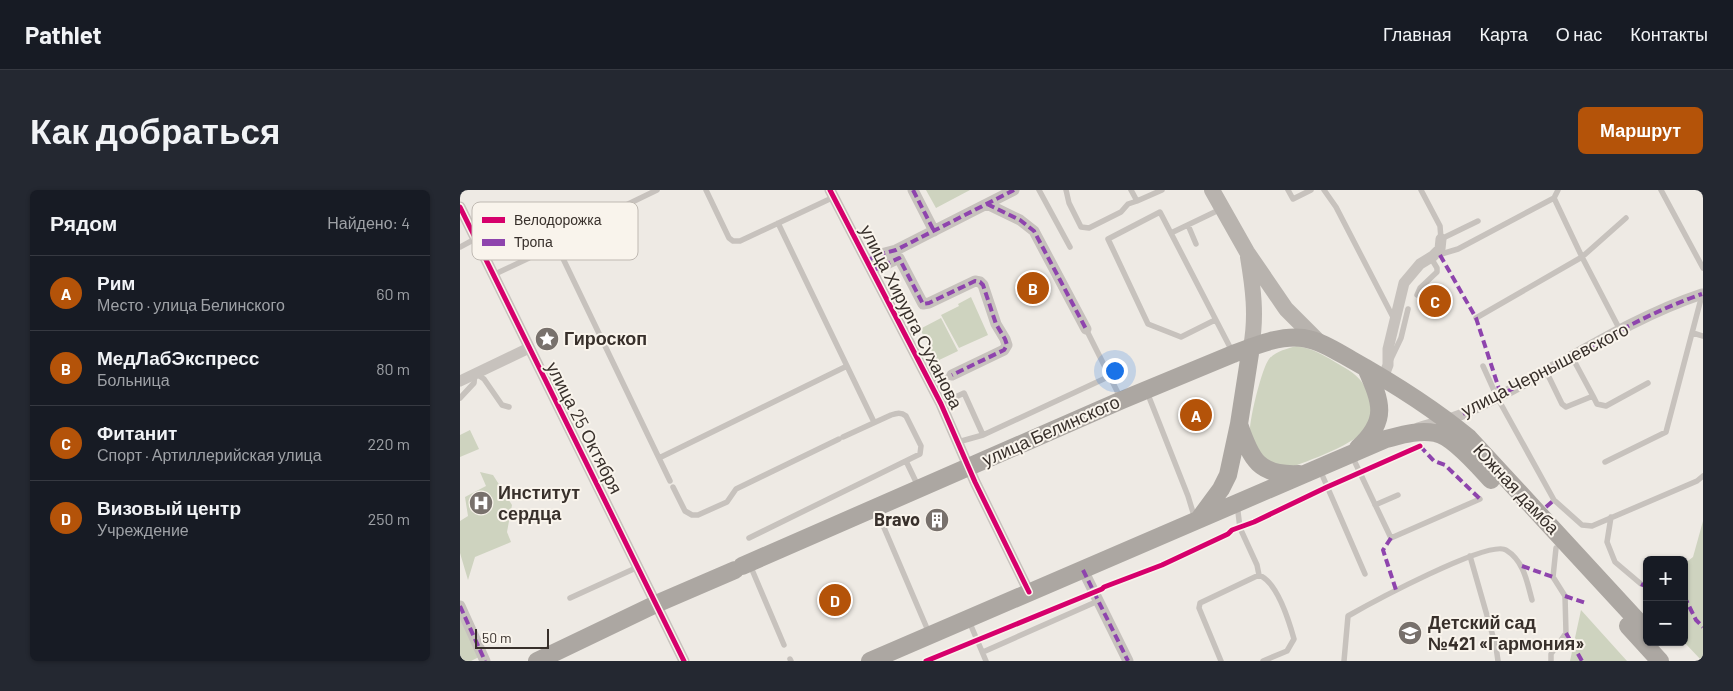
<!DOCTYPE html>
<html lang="ru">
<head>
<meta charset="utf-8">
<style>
  body { margin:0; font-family:Barlow,sans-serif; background:#242831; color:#f1f3f6 }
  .controls { position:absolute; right:15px; bottom:15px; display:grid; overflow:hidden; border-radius:8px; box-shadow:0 1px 4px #0004 }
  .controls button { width:45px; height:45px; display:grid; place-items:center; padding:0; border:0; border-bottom:1px solid #363941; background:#171b24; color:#f1f3f6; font:25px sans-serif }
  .scale { position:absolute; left:15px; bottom:12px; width:74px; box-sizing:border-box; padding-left:5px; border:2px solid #38302b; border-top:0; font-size:14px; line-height:18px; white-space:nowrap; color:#38302b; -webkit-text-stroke:4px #f9f4ec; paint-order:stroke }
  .you { position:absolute; left:654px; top:180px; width:18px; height:18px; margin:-12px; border:4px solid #fff; border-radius:50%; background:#1a73e8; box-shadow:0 0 0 8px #1a73e833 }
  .badge { display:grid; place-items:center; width:32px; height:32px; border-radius:50%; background:#b45309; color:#fff; font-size:16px; font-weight:700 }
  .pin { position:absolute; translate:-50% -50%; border:2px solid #fff; box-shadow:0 1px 5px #0006 }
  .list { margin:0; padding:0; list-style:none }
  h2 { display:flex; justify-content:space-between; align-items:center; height:65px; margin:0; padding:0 20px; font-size:21px }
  h2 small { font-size:16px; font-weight:400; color:#9ea1a6 }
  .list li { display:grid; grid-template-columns:32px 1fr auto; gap:15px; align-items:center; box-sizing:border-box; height:75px; padding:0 20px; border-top:1px solid #363941 }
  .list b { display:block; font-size:19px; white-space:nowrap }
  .list p { margin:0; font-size:16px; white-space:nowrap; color:#9ea1a6 }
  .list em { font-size:16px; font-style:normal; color:#9ea1a6 }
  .map { position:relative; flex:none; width:1243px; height:471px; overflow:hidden; border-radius:8px }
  header { display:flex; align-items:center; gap:30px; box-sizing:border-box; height:70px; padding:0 25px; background:#171b24; border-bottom:1px solid #363941 }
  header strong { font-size:24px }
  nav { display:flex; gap:28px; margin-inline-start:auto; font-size:18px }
  .intro { display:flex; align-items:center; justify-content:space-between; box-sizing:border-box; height:120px; padding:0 30px }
  h1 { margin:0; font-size:35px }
  .button { padding:12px 22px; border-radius:8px; background:#b45309; color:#fff; font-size:18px; font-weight:700 }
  main { display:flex; gap:30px; padding:0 30px }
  aside { flex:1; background:#171b24; border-radius:8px; box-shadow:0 1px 4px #0004 }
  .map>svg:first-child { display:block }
</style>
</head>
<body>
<header>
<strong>Pathlet</strong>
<nav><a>Главная</a><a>Карта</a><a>О нас</a><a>Контакты</a></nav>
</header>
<div class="intro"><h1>Как добраться</h1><a class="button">Маршрут</a></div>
<main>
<aside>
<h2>Рядом<small>Найдено: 4</small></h2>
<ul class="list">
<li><span class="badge">A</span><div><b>Рим</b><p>Место · улица Белинского</p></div><em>60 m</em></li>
<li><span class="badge">B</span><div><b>МедЛабЭкспресс</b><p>Больница</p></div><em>80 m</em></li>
<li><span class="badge">C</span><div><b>Фитанит</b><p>Спорт · Артиллерийская улица</p></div><em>220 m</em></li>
<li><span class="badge">D</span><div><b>Визовый центр</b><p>Учреждение</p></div><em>250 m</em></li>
</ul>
</aside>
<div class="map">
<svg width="1243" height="471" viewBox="0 0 1243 471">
  <rect width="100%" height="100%" fill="#eeeae4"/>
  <path fill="#ced3bf" d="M466,0H510L476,18Z
    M511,107L528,145L499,158L481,125L499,116L498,114Z
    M481,128L498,161L477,171L460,139Z
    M836,156C851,158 862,164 875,172C894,183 904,188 910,210C913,218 912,228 908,236C898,254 847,271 827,279C818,275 803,270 798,261C795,256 790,245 790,240C790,227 802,178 809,169C816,161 827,159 836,156Z
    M10,240L19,259L0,267V245Z
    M20,282L33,285L52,315L47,342L51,352L15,367L8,390L0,363V331L8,326L5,307L26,296Z
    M1243,331V471H1242L1224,452V374L1233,367Z
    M1121,420L1167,471H1110Z
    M0,424L21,466L11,471H0Z"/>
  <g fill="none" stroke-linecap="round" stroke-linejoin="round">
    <path stroke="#c7c2bd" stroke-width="5.5" d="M246,0L269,48L273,51H280L374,7
      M579,0L610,57
      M606,0L609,13L621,37L629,38L661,22L668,14L677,11
      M671,0L677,11L702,0
      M828,0L833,9L851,0
      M864,0L876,17L934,129
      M961,0L980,36L981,49L1018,31
      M1098,0L1094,8L1122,67L1160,140
      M1201,0L1243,78
      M318,33L414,232
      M728,35L736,54
      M711,43L761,19
      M96,54L210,291
      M0,57L15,49
      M76,64L96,54L98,48L197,0
      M975,66L998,59L1094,8
      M33,85L69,68
      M957,105L960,98L977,82V78L971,68
      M1016,128L1122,67L1166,28
      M755,130L721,147L688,134L648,49L700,22L772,161
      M626,139L661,209
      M1233,143L1243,146
      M1112,167L1133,206
      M930,171L941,148L948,119
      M1023,176L1037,207L1094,310L1122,335L1132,336L1237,291L1243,286
      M1086,181L1102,214L1106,217L1133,206L1137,214L1146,216L1188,193
      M471,195L492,185
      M687,202L728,306L735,329
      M0,208L14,193L15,183L24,189L42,215L49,217
      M481,214L504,203L523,245
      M498,252L523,245L650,186
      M892,266L931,348L1020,309
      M199,268L387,176
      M446,271L458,296
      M1145,272L1206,242L1242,105
      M860,280L905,384
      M213,297L225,321L232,325H238L267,312L276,299L379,249
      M915,315L938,305
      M416,319L469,443
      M1151,327L1147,352L1155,372L1181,394
      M289,348L460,264L461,256L446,226C441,222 437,223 431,225L383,247
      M1010,366L1036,457L1038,471
      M290,375L324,455
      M799,385C817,392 829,431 834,449L827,461L803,471
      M110,408L178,377
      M509,431L526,471
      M523,462L638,411
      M330,469L331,471
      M761,471L739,418L740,413L799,385L797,375L780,338L777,314
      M884,471L888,426C909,414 1029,349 1046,360C1064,371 1067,392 1072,410
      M1091,471V464L1106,443L1105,406L1093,387L1096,358"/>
    <path stroke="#c7c2bd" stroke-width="11" d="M370,0L481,214L515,292L569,402
      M453,0L474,41
      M527,14L560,30L574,41L626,139
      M0,17L224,471
      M407,71L417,65L436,60L554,0
      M412,81L439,68L463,114L469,113L515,91L520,92L523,95L536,134L545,149L547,155L544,160L492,185
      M923,188L928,175V159L944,93L960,74L973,66L980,59L981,49
      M0,191L69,158
      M958,238C973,233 990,230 1005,223C1086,187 1158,132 1242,104
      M623,380L668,471
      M0,416L25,471"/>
    <path stroke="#b8b3ae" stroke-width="16" d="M752,0L787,62L826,119L858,151
      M788,67C793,97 797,126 791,157"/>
    <path stroke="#aca7a2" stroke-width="18" d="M779,234C791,270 799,286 839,284
      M898,258C929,230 921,212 906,178
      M739,329L761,299L768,285L779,234L791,157
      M282,376L662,210L773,164C794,156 820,145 843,148C861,151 876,161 892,170C933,193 973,218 1009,248L1187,441
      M1168,436L1200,471
      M77,471L196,414L275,380
      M410,471L926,249C942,245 958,240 975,243C992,245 1019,277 1031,290"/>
    <path stroke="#8e44ad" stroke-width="4" stroke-dasharray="8 4" stroke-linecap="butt" d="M453,0L474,41
      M527,14L560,30L574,41L626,139
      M980,65L1016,128L1041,205
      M407,71L417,65L436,60L554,0
      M412,81L439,68L463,114L469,113L515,91L520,92L523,95L536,134L545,149L547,155L544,160L492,185
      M1003,224C1039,206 1074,188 1108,169C1151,145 1195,120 1242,104
      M960,256L974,271L985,275L1020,309
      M1086,317L1094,310
      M931,348L923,360L936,400
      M1062,376L1093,387
      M623,380L668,471
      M1181,394L1187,397
      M1105,406L1126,413
      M1224,406L1236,430L1243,437
      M0,416L25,471
      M1106,443L1122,471"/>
    <g stroke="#f9f4ec" stroke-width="8">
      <path id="cycleway" d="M370,0L481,214L515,292L569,402
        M0,17L224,471
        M466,471L642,399L644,397L702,375L768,344L772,340L794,332L867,297L960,256"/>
    </g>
    <use href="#cycleway" stroke="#d6006c" stroke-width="5"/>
  </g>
  <defs>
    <g id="sight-disc" transform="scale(1.25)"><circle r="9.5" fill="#78716c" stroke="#f9f4ec"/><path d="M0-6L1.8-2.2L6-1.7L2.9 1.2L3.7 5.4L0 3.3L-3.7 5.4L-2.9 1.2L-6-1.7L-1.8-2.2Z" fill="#fff"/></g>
    <g id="hospital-disc" transform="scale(1.25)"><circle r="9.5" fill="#78716c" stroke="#f9f4ec"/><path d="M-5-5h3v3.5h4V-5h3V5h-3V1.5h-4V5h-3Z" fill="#fff"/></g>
    <g id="building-disc" transform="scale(1.25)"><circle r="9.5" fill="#78716c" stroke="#f9f4ec"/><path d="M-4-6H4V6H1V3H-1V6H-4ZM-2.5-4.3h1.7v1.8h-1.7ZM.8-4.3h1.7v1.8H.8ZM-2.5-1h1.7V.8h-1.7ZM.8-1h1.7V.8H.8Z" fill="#fff"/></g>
    <g id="school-disc" transform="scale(1.25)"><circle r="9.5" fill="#78716c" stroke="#f9f4ec"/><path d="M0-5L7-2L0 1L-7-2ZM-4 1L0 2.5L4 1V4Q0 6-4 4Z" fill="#fff"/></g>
  </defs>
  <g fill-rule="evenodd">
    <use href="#sight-disc" x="87" y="149"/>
    <use href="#hospital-disc" x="21" y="313"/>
    <use href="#building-disc" x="477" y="330"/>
    <use href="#school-disc" x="950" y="443"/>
  </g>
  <g text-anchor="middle" stroke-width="4" stroke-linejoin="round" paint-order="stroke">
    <g font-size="18" fill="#38302b" stroke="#f9f4ec">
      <text transform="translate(451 127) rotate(63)" y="6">улица Хирурга Суханова</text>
      <text transform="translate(1085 180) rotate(-27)" y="6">улица Чернышевского</text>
      <text transform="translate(124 238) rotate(63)" y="6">улица 25 Октября</text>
      <text transform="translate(591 241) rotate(-24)" y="6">улица Белинского</text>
      <text transform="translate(1056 299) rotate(47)" y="6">Южная дамба</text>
    </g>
    <g font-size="18" font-weight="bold" fill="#38302b" stroke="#f9f4ec" text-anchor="start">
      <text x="104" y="155">Гироскоп</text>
      <text x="38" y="309">Институт<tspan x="38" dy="21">сердца</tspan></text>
      <text x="460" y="336" text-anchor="end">Bravo</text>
      <text x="968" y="439">Детский сад<tspan x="968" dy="21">№421 «Гармония»</tspan></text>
    </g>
  </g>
  <rect x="12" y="12" width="166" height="58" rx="8" fill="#f9f4ec" stroke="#bfb9b2" stroke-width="1"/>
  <rect x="22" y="27" width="23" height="6" fill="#d6006c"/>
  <rect x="22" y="49" width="23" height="7" fill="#8e44ad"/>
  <g font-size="14" fill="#38302b">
    <text x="54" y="35">Велодорожка</text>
    <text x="54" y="57">Тропа</text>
  </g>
</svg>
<div class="controls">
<button>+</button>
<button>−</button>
</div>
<div class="scale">50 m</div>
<div class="you"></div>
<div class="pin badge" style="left:736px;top:225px">A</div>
<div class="pin badge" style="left:573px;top:98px">B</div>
<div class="pin badge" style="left:975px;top:111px">C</div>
<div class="pin badge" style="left:375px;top:410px">D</div>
</div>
</main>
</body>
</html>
